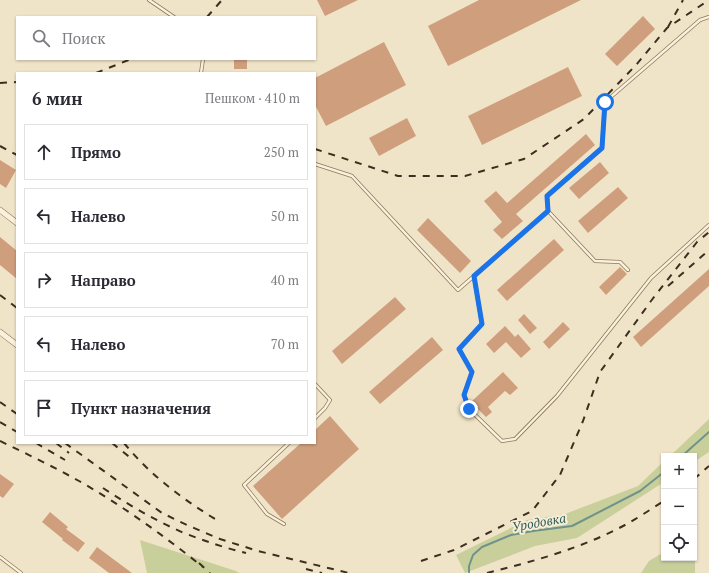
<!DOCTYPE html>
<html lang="ru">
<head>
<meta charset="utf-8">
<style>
  body { margin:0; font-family:"PT Serif",serif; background:#f7f7f7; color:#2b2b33 }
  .controls { position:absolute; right:12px; bottom:12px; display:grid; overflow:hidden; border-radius:0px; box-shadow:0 1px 3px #0004 }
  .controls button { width:36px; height:36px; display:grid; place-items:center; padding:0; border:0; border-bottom:1px solid #e1e1e2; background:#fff; color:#2b2b33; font:20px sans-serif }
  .stop { position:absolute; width:12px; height:12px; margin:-9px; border:3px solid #1a73e8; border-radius:50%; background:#fff }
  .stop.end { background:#1a73e8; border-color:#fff; box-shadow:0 1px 4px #0008 }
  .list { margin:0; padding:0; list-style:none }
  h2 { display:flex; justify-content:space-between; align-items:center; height:52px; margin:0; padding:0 16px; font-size:17px }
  h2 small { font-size:13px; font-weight:400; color:#7c7c81 }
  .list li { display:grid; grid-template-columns:26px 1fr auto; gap:12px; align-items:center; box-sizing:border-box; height:56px; margin:0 8px 8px; padding:0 8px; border:1px solid #e1e1e2; border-radius:0px }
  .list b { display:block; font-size:15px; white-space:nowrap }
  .list em { font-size:13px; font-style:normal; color:#7c7c81 }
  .icon { flex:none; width:22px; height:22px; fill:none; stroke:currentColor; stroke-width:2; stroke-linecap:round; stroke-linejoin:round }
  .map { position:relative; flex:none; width:709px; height:573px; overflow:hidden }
  .search { position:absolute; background:#fff; box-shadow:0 1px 3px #0004; left:16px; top:16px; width:300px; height:44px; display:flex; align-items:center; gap:10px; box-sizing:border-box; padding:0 14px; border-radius:0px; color:#7c7c81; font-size:15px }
  .panel { position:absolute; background:#fff; box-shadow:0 1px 3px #0004; left:16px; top:72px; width:300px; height:372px; border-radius:0px }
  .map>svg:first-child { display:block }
</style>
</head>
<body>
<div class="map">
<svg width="709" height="573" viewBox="0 0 709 573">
  <rect width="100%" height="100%" fill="#f0e4c8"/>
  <path fill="#c9cf9b" d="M709,419V452L694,462V456H670Z
    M664,461V482L577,538L535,546L465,573L456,555L527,520L565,514L638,486Z
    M140,540L236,571L239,573H147Z
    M694,551L695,552V573H641L649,561L664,552V558H694Z"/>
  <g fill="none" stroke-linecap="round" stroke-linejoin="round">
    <path stroke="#6f938a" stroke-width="2" d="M682,456L709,432
      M469,573V566L473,555L482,547L511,535L533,531L572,526L640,491L664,472"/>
  </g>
  <path fill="#cf9f7d" d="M317,0H358L325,16Z
    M479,0H581L448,66L428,26Z
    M643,16L655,29L617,66L605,54Z
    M384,42L406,85L326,126L315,105V78Z
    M234,59H247V69H234Z
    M568,67L582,96L482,145L468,116Z
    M407,118L416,136L379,156L369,138Z
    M586,134L595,145L516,214L523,221L502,239L493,230L502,222L484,201L496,191L507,203Z
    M0,160L16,170L6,188L0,184Z
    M600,162L609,173L579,199L569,188Z
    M618,187L628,198L588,233L578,221Z
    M428,218L471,261L460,273L417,230Z
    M0,237L17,251V279L0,265Z
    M554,239L564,250L507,301L497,290Z
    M620,267L627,274L606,295L599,287Z
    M709,269V286L641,347L633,337Z
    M395,297L406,309L342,364L332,351Z
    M524,314L537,328L530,334L518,320Z
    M563,322L570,329L549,349L543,342Z
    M505,326L515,337L518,334L531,349L521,358L506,342L494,353L486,344Z
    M432,337L443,350L380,404L369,392Z
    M503,372L518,388L510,395L505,391L488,407L492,412L486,417L471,402Z
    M330,416L359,449L282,519L253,486L301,443H315V430Z
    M0,474L14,484L3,498L0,496Z
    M50,512L68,527L66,529L85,543L78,552L62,540L63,539L42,522Z
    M97,547L132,573H109L89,558Z"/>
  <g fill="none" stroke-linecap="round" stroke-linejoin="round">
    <g stroke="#8d765c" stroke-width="4">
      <path id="lane" d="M149,0L174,17
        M201,73L203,59
        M315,164L352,176L458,290L548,211L547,196L602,148L605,102L700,20L709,17
        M548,211L595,261L620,262L628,270
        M474,277L482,324L459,349L472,372L464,395L469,409L502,441L515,439L557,396L651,278L709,225
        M315,384L330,400L325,408L315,418
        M284,524L267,514L244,485L289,443
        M0,557L21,573"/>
    </g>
    <g stroke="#8d765c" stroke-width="6">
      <path id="street" d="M0,210L17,223
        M0,332L17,345"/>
    </g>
    <use href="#lane" stroke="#faf1dc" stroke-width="2.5"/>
    <use href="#street" stroke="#faf1dc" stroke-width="5"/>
    <path stroke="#3d2e20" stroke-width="2" stroke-dasharray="7 7" stroke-linecap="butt" d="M207,17L222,0
      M668,27L683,0
      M96,73L131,59
      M0,83L17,82
      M0,146L17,155
      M315,149L398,176H465L524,159L584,119L636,65L667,28L709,0
      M668,286L709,250
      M0,295L17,308
      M0,402L17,414
      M0,422L17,432
      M0,441C27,454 54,467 79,481C123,506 164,536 203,567
      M36,443L65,460
      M56,443L69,453
      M65,443L162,513L187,525L220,539L258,551L349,573
      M112,443L132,459
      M124,443C149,474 181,498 215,519
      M694,479L709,466
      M103,488C129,505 156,521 184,533C205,541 225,548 246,553
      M421,561L454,550L532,511L560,475L583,421L600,372L651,301L697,242L709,232
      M199,563L210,573
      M306,569L322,573
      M487,573C535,561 582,548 625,525C638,518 651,509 664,501"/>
  </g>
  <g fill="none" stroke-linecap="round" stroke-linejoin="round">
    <path stroke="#1a73e8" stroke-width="5" d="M469,409L464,395L472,372L459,349L482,324L474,276L548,211L547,196L602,148L605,102"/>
  </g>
  <g text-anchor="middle" stroke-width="4" stroke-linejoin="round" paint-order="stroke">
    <g font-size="13" font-style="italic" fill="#2f5d5a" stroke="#f7eed8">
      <text transform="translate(539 522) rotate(-10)" y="5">Уродовка</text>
    </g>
  </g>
</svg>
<div class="controls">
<button>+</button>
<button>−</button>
<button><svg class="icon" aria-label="locate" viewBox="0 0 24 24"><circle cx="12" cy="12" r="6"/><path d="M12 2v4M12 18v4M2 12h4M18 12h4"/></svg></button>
</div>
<div class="stop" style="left:605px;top:102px"></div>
<div class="stop end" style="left:469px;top:409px"></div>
<div class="search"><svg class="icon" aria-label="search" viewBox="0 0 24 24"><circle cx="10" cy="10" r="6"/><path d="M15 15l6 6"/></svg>Поиск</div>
<section class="panel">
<h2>6 мин<small>Пешком · 410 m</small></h2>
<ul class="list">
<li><svg class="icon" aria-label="ahead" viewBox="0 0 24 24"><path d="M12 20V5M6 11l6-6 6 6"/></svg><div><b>Прямо</b></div><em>250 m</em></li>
<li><svg class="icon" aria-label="left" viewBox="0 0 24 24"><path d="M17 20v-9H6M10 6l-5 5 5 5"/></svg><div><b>Налево</b></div><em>50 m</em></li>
<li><svg class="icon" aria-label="right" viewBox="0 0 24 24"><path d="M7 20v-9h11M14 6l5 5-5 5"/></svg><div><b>Направо</b></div><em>40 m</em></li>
<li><svg class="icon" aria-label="left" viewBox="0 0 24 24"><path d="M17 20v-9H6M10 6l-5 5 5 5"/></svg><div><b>Налево</b></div><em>70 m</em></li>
<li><svg class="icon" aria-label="arrive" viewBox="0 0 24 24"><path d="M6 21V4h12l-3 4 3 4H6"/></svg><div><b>Пункт назначения</b></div></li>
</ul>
</section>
</div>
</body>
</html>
